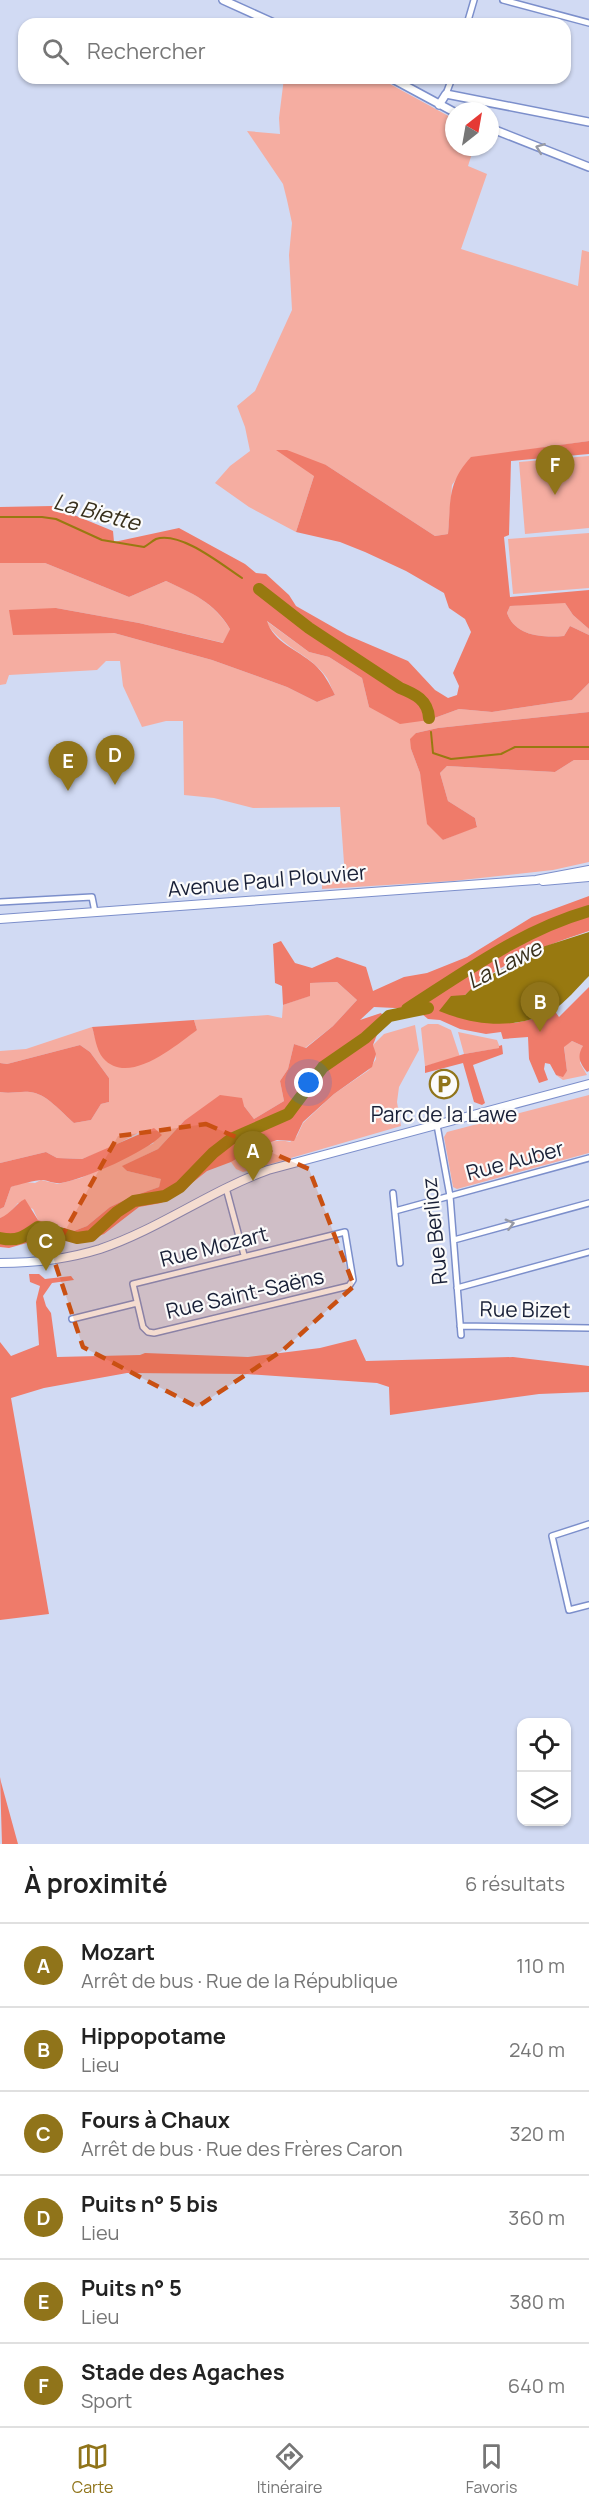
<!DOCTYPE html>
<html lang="fr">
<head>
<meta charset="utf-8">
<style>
  body { margin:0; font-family:Manrope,sans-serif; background:#f2f2f2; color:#222 }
  .controls { position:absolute; right:18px; bottom:18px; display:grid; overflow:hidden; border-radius:12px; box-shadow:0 2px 4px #0004 }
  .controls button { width:54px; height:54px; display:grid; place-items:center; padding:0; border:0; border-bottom:2px solid #e0e0e0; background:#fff; color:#222; font:30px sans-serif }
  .compass { position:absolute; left:445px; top:102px; width:54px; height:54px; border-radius:50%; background:#fff; box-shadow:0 2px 4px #0004; rotate:31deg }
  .you { position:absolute; left:309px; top:1083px; width:21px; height:21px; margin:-15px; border:4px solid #fff; border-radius:50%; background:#1a73e8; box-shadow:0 0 0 9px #1a73e833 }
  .badge { display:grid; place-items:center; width:39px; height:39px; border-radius:50%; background:#90741a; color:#fff; font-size:20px; font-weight:700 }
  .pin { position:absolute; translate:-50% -50px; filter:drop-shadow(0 2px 3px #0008) }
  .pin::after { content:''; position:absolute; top:32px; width:21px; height:18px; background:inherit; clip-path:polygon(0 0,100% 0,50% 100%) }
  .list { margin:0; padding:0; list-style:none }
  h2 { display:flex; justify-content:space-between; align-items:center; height:78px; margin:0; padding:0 24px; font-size:26px }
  h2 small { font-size:20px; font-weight:400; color:#767676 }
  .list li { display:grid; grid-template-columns:39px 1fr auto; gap:18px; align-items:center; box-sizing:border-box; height:84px; padding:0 24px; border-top:2px solid #e0e0e0 }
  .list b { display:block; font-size:22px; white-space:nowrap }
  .list p { margin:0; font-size:20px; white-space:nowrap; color:#767676 }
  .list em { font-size:20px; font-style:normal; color:#767676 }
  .icon { flex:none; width:33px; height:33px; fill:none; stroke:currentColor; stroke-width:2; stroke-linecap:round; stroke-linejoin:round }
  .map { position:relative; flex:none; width:589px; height:1844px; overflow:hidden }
  .search { position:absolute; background:#fff; box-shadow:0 2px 4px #0004; left:18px; right:18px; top:18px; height:66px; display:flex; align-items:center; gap:15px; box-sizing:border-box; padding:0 21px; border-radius:18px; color:#767676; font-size:22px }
  .sheet { height:582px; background:#fff }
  nav { display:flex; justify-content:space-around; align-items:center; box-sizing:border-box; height:84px; border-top:2px solid #e0e0e0; background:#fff; font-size:16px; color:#767676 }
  nav a { display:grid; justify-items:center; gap:3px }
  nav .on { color:#90741a }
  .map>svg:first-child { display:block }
</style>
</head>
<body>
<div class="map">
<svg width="589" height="1844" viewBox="0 0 589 1844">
  <rect width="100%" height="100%" fill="#d1daf3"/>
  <path fill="#f5ada1" d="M284,78H379L454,119V147H474L468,166L487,174L461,249L578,286L582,250L589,252V441L471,458L452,485L448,534L435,536L326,465L314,476L296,532L249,507L215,483L230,466L250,451L245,427L237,406L255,391L292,310L289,255L292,223L287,200L283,184L247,131L280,134L279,118Z
    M589,456V528L525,534L519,462Z
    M589,533V588L513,594L508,539Z
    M0,563H45L129,597L166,581C193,593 214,603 230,629L224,643L139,623L56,608L67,633H114L212,660L287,687L317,702L335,695C332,690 330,683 327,678C310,653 280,648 265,620L309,652L329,657L362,678L369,707L429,720L459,709L492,712L572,700L589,683V712L438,728L416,733L411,749L420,773L425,797L443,840L477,826L475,818L448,801L440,773L447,766L555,772L574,760H589V862L553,870L453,881L322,889V882L342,881L345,877L340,807L253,808L214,798L184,795L183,721H166L142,727L123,686L120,661H106L97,670L9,675L6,684L0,685Z
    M540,603H565L573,615L589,629V635L570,626L564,636C542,638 515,636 507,613L510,606Z
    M337,982L357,1000L333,1026L305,1048L294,1044L288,1069L280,1081L284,1101L254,1119L244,1106L184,1121L158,1149L123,1166L127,1171L162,1179L159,1187L131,1197L110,1207L87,1226L74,1231L38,1220L33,1209L18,1203L7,1216L0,1218V1209L4,1207L11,1187L24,1182L35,1183L41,1180L58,1184L81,1178L154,1143L138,1133L110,1148L82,1159L57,1158L46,1152L0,1163V1092C11,1094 19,1091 30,1092C46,1093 62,1113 74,1123L91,1120L101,1104L109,1102V1078L90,1052L80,1045L7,1064L0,1063V1051L26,1049L92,1027L98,1047L197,1030L194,1020L268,1015L282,1018L283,1005L309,996L310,983Z
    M428,1024H438L451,1030L460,1057L425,1066L421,1028Z
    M415,1025L419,1050L399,1087L397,1102L401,1126L243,1172L236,1169L231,1162C245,1149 271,1137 290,1142L297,1136L303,1123L334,1094L369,1070L376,1059L373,1045L384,1034Z
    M458,1032L497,1040L500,1048L464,1054Z
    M572,1041L583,1046L580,1063L587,1075L563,1080L556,1075L563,1076L567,1071L564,1046Z
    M589,1095V1153L457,1189L453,1187L444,1137L447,1132Z"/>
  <path fill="#ef7b6a" d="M589,441V454L511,461L509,535L504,537L510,597L589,590V629L573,615L565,603L510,606L507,613C515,636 542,638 564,636L570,626L589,635V683L572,700L492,712L459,709L429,720L400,724L369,707L362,678L329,657L309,652L267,621C273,642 298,650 314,664C324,673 329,683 335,695L317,702L287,687L212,660L114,633L13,635L9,610L56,608L139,623L223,643L230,629C215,603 192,593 166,581L129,597L45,563H0V507L52,506L113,531L114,542L179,528L245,564L256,573L266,574L289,595L296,606L347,635L408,661L435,690L448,698L457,695L459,686L453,673L471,632L465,619L449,608L444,593L406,571L365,552L340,542L296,532L314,476L276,450H287L326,465L435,536L448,534C451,501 447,483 471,457Z
    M589,712V760H574L555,772L447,766L440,773L448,801L475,818L477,827L443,840L427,824L420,773L411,749L410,739L416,733L438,728Z
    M589,896V931C545,946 499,962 465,995L515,1023L533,1019L554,1010L559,1017L589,987V1071L587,1072C579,1062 577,1056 583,1046L572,1041L564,1047L567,1071L563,1077L556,1075L550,1064L545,1063L544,1069L548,1080L539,1083L529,1059L528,1037L503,1039L501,1032L486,1034L460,1029L440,1020L428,1019L416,1009L374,1007L360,1020L381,1013L388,1023L380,1027L373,1045L376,1054L372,1067L334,1094L303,1122L294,1141L277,1140L254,1148L231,1162L207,1171L177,1195L161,1203L139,1207L104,1234L83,1242L41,1239L9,1248L0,1247V1218C11,1214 15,1204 25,1199L38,1220L74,1231L87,1226L110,1207L131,1197L159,1187L161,1179L127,1171L122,1166L158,1149L184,1121L220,1095L242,1098L244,1106L254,1119L284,1101L280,1081L288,1069L294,1044L306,1048L333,1026L357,1000L337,982L310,983V996L283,1005L282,986L275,983L273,944L281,941L295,963L312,968L337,957L366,967L373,991L404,977L427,973L467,957L532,917Z
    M194,1020L197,1030C175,1046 128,1087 103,1058C96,1050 95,1036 92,1027Z
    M80,1045L90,1052L109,1078V1102L101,1104L91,1120L74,1123C62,1113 46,1093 30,1092C19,1091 11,1094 0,1092V1063L7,1064Z
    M502,1045L503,1054L473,1065L485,1103L482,1105L474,1102L463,1063L425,1073V1066L464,1054L499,1048V1046Z
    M154,1128L162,1135C146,1152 85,1179 61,1183C55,1184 49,1181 43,1180C34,1180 21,1184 11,1187L4,1207L0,1209V1163L46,1152L57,1158L82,1159Z
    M29,1274H39L45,1279L71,1276L74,1280L52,1283L43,1296L46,1306L51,1313L57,1357L140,1355L145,1353L248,1357L320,1348L356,1339L366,1361L513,1357L589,1366V1392L539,1394L390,1415L389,1387L377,1383L246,1374L127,1373L44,1388L11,1398L49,1614L0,1620V1342L11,1356L39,1345L36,1302L40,1286L30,1282Z
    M0,1777L1,1782L18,1844H2Z"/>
  <path fill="#987910" d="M589,932V976C578,987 565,1003 552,1011C517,1030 475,1026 439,1011L451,996L465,995L481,979L512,965L536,949Z"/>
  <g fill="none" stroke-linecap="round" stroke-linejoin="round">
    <path stroke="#987910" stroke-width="2" d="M0,517H42L56,519L102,540L144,547C148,545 152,541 156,539C181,531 222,565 242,578
      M431,732L433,753L451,759L501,754L515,747H589"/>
    <path stroke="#987910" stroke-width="12" d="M259,589L309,628L400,688C415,694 428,700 429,718
      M407,1009C465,972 522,930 589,911
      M0,1238C17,1242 24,1237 38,1227L77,1238L91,1236L117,1212L134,1201L165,1196L180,1187L213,1153L231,1139L288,1114L323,1067L365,1038L389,1016L428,1008"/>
    <g stroke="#7c8fcb" stroke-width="8">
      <path id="minor" d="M503,0L589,23
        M467,24L474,0
        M446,94L452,78
        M0,902L92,897L95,912
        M437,1125L450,1196L461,1335
        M226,1188L244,1255
        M393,1193L400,1263
        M395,1211L589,1158
        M345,1232L353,1280L349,1286L154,1333L148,1332L143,1327L133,1284Z
        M454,1240L589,1203
        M457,1288L589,1252
        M72,1319L137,1303
        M460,1326L589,1328
        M589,1524L552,1536L569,1610L589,1605"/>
    </g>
    <g stroke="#7c8fcb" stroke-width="10">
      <path id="tertiary" d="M223,0L276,24
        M391,78L454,112
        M439,105L446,94L589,122
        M490,128L589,167"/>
    </g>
    <g stroke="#7c8fcb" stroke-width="10">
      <path id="secondary" d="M543,881L589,877
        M0,919L536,880L589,870
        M0,1263C34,1263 68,1259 100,1249C159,1229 210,1191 268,1170L589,1084"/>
    </g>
    <use href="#minor" stroke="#fff" stroke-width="5"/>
    <use href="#tertiary" stroke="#fff" stroke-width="7"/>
    <use href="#secondary" stroke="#fff" stroke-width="8"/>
  </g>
  <defs><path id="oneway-chevron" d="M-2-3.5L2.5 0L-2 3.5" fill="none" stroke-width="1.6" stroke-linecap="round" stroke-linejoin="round" transform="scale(1.5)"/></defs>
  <g stroke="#979aa5">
    <use href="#oneway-chevron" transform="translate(540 148) rotate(-159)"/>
    <use href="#oneway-chevron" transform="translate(510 1224) rotate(-15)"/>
  </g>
  <path fill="#c95012" fill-opacity="0.2" stroke="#c95012" stroke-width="4.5" stroke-dasharray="12 8" stroke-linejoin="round" d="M206,1124L309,1169L354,1286L283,1350L197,1407L83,1347L52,1254L118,1136Z"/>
  <defs>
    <g id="parking-ring" transform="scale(1.5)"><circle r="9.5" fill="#fbfbfb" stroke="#90741a" stroke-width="1.5"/><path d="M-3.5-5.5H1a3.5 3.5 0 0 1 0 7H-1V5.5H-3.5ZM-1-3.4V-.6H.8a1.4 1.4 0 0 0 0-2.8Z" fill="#90741a"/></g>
  </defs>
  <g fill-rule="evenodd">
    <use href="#parking-ring" x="444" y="1084"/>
  </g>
  <g text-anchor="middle" stroke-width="4.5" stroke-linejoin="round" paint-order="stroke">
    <g font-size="21" fill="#181f36" stroke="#fbfbfb">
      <text transform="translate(267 881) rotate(-5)" y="7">Avenue Paul Plouvier</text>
      <text transform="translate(515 1161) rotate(-15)" y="7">Rue Auber</text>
      <text transform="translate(435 1231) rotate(-96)" y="7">Rue Berlioz</text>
      <text transform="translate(214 1247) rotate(-14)" y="7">Rue Mozart</text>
      <text transform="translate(245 1294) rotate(-13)" y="7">Rue Saint-Saëns</text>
      <text transform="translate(525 1310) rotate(1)" y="7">Rue Bizet</text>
    </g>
    <g font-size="21" fill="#181f36" stroke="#fbfbfb">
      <text x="444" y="1122">Parc de la Lawe</text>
    </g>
    <g font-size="22" font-style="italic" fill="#38301c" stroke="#fbfbfb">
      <text transform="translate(97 512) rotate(15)" y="8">La Biette</text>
      <text transform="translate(504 964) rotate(-27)" y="8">La Lawe</text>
    </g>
  </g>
</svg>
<div class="controls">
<button><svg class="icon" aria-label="locate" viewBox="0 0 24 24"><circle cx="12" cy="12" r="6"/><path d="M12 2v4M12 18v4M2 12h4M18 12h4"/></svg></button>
<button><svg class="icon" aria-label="layers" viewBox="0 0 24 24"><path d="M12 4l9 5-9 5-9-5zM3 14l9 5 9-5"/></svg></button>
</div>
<svg class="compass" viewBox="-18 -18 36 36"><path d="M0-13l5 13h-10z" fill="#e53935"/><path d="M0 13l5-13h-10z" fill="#767676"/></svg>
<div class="you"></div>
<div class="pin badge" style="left:253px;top:1181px">A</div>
<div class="pin badge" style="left:540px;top:1032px">B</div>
<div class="pin badge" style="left:46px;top:1271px">C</div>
<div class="pin badge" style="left:115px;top:785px">D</div>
<div class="pin badge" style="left:68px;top:791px">E</div>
<div class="pin badge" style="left:555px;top:495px">F</div>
<div class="search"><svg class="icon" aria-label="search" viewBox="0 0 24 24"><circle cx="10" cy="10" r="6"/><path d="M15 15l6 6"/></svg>Rechercher</div>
</div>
<section class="sheet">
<h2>À proximité<small>6 résultats</small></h2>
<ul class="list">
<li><span class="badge">A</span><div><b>Mozart</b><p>Arrêt de bus · Rue de la République</p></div><em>110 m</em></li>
<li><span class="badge">B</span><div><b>Hippopotame</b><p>Lieu</p></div><em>240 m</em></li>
<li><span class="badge">C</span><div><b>Fours à Chaux</b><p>Arrêt de bus · Rue des Frères Caron</p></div><em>320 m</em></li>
<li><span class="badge">D</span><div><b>Puits n° 5 bis</b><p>Lieu</p></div><em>360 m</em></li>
<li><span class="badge">E</span><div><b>Puits n° 5</b><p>Lieu</p></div><em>380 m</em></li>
<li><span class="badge">F</span><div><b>Stade des Agaches</b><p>Sport</p></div><em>640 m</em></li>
</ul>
</section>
<nav>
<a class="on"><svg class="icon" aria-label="map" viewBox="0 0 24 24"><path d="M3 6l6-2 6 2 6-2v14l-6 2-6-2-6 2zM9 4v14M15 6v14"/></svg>Carte</a>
<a><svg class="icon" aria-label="directions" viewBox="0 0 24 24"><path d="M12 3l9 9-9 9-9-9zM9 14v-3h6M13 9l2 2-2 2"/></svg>Itinéraire</a>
<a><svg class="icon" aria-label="saved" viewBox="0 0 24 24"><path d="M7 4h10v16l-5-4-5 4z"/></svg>Favoris</a>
</nav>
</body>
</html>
